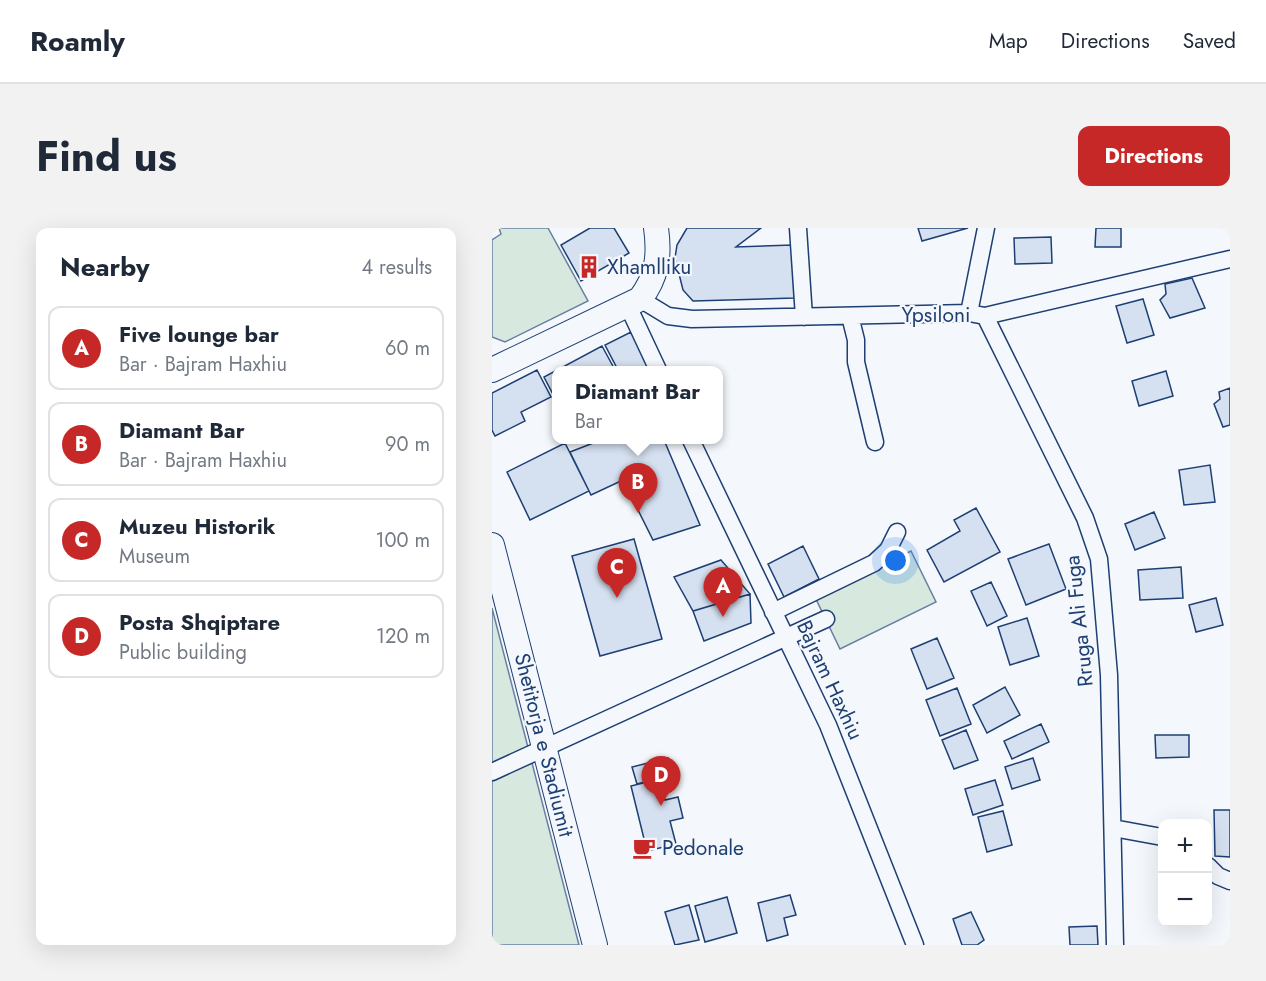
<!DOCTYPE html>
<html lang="en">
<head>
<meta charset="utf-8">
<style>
  body { margin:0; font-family:Jost,sans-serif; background:#f2f2f3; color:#1f2937 }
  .controls { position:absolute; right:18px; bottom:18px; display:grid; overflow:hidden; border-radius:12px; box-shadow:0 6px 24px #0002 }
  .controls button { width:54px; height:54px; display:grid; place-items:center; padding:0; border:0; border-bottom:2px solid #e0e1e3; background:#fff; color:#1f2937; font:30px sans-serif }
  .you { position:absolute; left:404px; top:333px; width:21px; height:21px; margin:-15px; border:4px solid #fff; border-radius:50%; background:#1a73e8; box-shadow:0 0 0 9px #1a73e833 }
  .badge { display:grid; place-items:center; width:39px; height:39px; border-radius:50%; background:#c62828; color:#fff; font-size:20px; font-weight:700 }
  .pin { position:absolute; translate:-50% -50px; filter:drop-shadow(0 2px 3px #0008) }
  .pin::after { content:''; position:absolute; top:32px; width:21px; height:18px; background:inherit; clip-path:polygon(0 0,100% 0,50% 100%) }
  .popup { position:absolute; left:60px; top:138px; width:171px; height:78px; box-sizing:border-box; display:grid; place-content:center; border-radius:12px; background:#fff; filter:drop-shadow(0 2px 4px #0005); font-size:20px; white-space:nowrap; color:#747a83 }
  .popup b { font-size:22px; color:#1f2937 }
  .popup::after { content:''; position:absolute; left:50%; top:100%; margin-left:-12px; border:12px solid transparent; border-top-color:#fff }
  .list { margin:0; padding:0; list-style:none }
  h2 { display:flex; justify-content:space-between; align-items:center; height:78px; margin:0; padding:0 24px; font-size:26px }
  h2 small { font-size:20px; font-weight:400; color:#747a83 }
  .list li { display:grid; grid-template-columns:39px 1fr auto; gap:18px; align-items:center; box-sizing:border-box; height:84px; margin:0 12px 12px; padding:0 12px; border:2px solid #e0e1e3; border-radius:12px }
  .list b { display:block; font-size:22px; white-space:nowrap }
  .list p { margin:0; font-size:20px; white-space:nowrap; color:#747a83 }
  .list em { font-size:20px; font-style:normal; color:#747a83 }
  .map { position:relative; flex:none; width:738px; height:717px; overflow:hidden; border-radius:12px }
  header { display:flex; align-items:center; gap:36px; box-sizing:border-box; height:84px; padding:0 30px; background:#fff; border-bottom:2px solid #e0e1e3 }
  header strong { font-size:28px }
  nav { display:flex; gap:33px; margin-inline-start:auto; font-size:21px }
  .intro { display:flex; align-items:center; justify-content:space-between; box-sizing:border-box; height:144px; padding:0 36px }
  h1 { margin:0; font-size:42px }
  .button { padding:15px 27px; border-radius:12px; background:#c62828; color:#fff; font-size:21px; font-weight:700 }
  main { display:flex; gap:36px; padding:0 36px }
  aside { flex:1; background:#fff; border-radius:12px; box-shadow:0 6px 24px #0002 }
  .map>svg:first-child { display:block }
</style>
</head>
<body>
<header>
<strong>Roamly</strong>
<nav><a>Map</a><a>Directions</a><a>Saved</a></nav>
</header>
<div class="intro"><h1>Find us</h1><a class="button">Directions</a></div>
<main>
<aside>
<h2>Nearby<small>4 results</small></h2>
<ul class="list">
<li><span class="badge">A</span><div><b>Five lounge bar</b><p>Bar · Bajram Haxhiu</p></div><em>60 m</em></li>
<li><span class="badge">B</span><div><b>Diamant Bar</b><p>Bar · Bajram Haxhiu</p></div><em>90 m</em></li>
<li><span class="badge">C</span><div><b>Muzeu Historik</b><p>Museum</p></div><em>100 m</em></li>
<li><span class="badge">D</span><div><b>Posta Shqiptare</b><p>Public building</p></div><em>120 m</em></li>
</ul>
</aside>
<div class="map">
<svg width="738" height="717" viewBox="0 0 738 717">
  <rect width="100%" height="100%" fill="#f4f7fb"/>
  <path fill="#d7e8df" stroke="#687fa3" stroke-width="1.5" d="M7,0H56L96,73L13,114L0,109V12L9,6Z
    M419,323L444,374L348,421L323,369Z
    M0,380L87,717H0Z"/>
  <path fill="#d5e0f0" stroke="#1d3f73" stroke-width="1.5" d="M98,0H122L137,25L89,53L69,17Z
    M195,0H269L244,19L301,17L302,70L201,73L191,62L183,30L185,17Z
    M426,0H476L430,13Z
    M604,0H629V19H603Z
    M559,9L560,35L523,36L522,10Z
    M700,50L713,80L678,90L668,72L674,66L673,56Z
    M651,71L662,107L635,115L624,78Z
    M139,104L158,142H126L113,117Z
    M110,118L123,142H65V174L52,149Z
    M45,142L59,169L29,184L33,193L3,208L0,202V165Z
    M674,143L681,168L647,178L640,153Z
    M738,160V197L731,199L722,176L728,171L727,164Z
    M109,212H172L208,297L161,312L131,252L99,267L78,224Z
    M73,215L97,263L38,292L15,244Z
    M718,237L723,274L692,277L687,242Z
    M484,280L508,324L452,354L435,322L468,303L462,292Z
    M662,284L673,310L643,322L633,296Z
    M142,311L170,411L108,428L80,328Z
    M557,316L574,361L534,377L516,331Z
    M311,318L327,351L292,369L276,336Z
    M229,332L258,366L201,383L182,349Z
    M689,339L691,370L648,372L646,342Z
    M499,354L515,388L495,398L479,363Z
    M258,366L259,395L212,413L201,383Z
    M724,370L731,397L704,404L697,377Z
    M535,390L547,428L518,437L506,399Z
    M445,410L462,450L435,461L419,421Z
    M513,459L528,487L495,505L481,477Z
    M465,460L479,496L448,508L434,472Z
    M549,496L557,514L520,531L512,513Z
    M474,502L486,532L462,541L450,512Z
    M663,507H697V529L664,530Z
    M176,530L180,547L145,556L140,539Z
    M541,530L548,552L520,561L513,539Z
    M167,551L173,572L186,569L191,590L178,593L184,616L155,623L139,558Z
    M503,552L511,577L481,587L473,561Z
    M722,582H738V629L723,628Z
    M511,583L520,617L495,624L486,589Z
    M298,667L304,687L292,690L296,707L275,713L266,675Z
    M235,669L245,705L213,714L203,678Z
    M197,677L207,712L183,717L173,684Z
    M479,684L492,712L485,717H470L461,691Z
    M605,698L606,717H578L577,699Z"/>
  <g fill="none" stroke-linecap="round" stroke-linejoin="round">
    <g stroke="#1d3f73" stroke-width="19">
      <path id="street" d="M306,0L312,89
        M148,71L176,88L200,91L477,85L493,88L738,31
        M136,78L166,142
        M477,85L494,0
        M358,88L364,112V134L383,214
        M493,88L593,290L607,331L617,447L623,717
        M199,212L336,497L423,717
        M281,384L382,335L396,322L405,304
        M0,544L334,391
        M621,600L670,609
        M716,638L726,648L738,653"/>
    </g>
    <g stroke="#1d3f73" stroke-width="26">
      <path id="secondary" d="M0,142L148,71C165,49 168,28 164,0
        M0,317L103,717"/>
    </g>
    <use href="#street" stroke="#f4f7fb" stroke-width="16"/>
    <use href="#secondary" stroke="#f4f7fb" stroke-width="24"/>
  </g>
  <defs>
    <g id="building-bare" transform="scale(1.8)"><path d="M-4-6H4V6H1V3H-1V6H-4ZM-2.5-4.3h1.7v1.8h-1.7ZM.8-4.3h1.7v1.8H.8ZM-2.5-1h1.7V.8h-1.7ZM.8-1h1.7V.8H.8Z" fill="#c62828" stroke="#f4f7fb" stroke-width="2.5" paint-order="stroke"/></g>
    <g id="cafe-bare" transform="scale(1.8)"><path d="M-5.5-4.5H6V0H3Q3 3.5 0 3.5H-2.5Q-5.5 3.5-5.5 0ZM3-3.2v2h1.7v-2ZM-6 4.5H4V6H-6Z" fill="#c62828" stroke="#f4f7fb" stroke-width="2.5" paint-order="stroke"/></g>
  </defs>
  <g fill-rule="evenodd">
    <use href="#building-bare" x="97" y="39"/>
    <use href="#cafe-bare" x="152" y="620"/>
  </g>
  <g text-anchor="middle" stroke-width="4.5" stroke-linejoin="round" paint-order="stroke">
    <g font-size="21" fill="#1d3f73" stroke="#f4f7fb" text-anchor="start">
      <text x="115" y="46">Xhamlliku</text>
      <text x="170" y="627">Pedonale</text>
    </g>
    <g font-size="21" fill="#1d3f73" stroke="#f4f7fb">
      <text x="444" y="94">Ypsiloni</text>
      <text transform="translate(587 393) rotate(-96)" y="7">Rruga Ali Fuga</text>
      <text transform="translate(338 452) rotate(65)" y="7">Bajram Haxhiu</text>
      <text transform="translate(52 517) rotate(76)" y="7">Shetitorja e Stadiumit</text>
    </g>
  </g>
</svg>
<div class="controls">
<button>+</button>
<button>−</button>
</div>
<div class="you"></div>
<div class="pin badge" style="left:231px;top:389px">A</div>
<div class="pin badge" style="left:146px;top:285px">B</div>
<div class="popup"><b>Diamant Bar</b>Bar</div>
<div class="pin badge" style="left:125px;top:370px">C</div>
<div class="pin badge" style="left:169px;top:578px">D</div>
</div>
</main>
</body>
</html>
